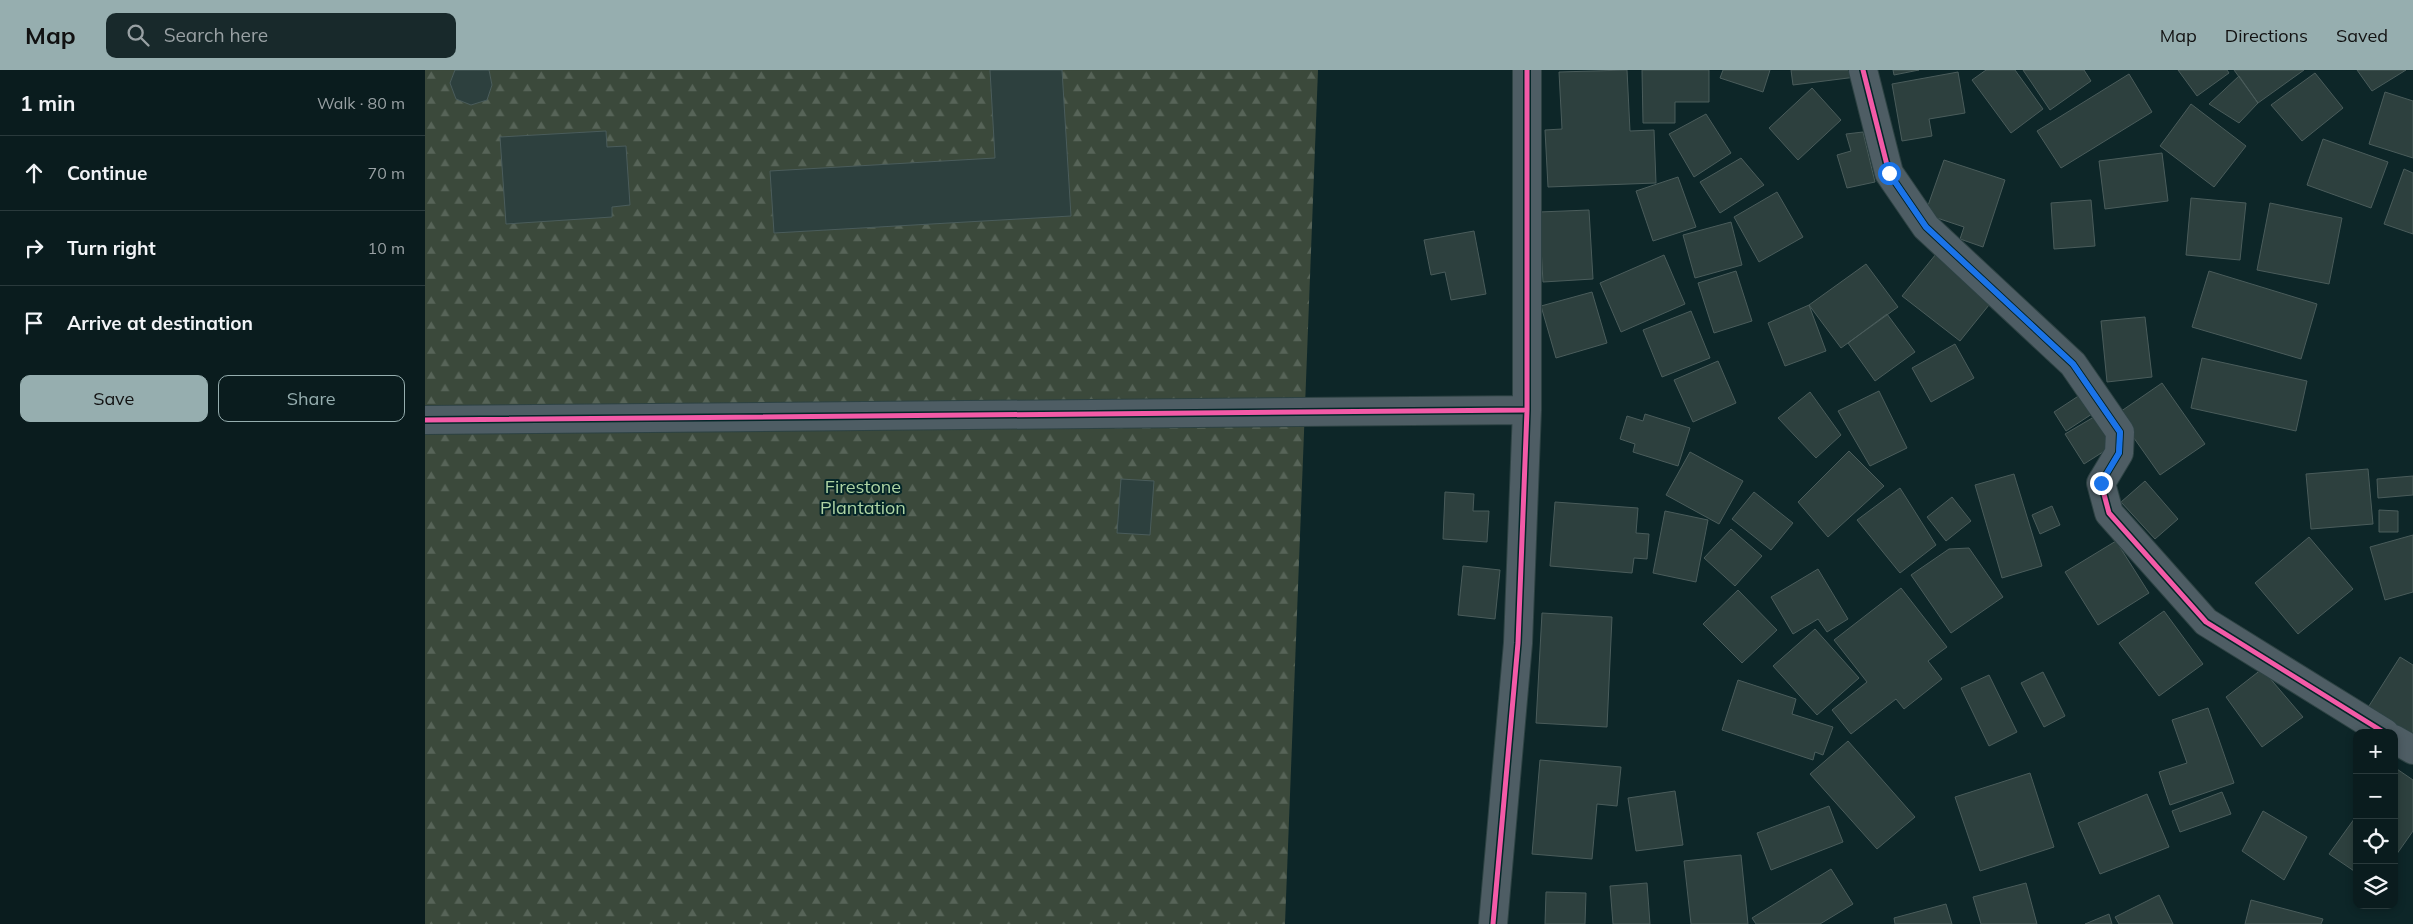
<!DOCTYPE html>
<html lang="en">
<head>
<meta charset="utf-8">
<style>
  body { margin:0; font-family:Mulish,sans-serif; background:#18292b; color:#f1f3f6 }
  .controls { position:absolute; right:15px; bottom:15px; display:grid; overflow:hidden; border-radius:10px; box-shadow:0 2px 8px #0003 }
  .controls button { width:45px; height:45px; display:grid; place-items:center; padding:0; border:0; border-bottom:1px solid #2a3a3c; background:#0a1c1e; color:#f1f3f6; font:25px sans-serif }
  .stop { position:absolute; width:15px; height:15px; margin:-11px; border:4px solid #1a73e8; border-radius:50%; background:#fff }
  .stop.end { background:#1a73e8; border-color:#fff; box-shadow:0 1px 5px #0008 }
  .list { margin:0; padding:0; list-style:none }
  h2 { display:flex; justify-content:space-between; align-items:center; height:65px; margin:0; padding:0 20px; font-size:21px }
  h2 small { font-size:16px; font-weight:400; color:#99a1a4 }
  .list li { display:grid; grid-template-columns:32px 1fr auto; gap:15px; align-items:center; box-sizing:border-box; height:75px; padding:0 20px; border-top:1px solid #2a3a3c }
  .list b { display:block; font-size:19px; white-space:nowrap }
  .list em { font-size:16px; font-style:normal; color:#99a1a4 }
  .actions { display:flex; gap:10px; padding:15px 20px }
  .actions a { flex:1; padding:11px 0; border:1px solid #96aeaf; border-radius:10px; text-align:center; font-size:18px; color:#96aeaf }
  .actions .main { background:#96aeaf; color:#111 }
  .icon { flex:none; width:28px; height:28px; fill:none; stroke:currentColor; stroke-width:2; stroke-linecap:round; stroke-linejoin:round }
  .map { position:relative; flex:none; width:1988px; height:854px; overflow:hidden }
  header { display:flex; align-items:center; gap:30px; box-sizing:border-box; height:70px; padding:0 25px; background:#96aeaf; color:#111 }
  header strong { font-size:24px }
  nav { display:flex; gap:28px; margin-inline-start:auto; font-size:18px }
  .search { width:350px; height:45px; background:#18292b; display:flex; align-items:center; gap:12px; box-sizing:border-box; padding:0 18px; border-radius:10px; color:#99a1a4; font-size:19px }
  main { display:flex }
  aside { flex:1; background:#0a1c1e }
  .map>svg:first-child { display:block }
</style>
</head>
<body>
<header>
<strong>Map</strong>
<div class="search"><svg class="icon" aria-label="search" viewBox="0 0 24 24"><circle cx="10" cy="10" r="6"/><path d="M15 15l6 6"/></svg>Search here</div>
<nav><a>Map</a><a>Directions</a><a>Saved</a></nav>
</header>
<main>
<aside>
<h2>1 min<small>Walk · 80 m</small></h2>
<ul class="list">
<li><svg class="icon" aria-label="ahead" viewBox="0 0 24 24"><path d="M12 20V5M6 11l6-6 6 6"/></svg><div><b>Continue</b></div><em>70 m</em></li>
<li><svg class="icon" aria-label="right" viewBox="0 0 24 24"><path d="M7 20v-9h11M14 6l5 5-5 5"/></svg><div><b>Turn right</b></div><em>10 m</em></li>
<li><svg class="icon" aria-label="arrive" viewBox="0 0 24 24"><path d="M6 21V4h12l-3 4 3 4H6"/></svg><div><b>Arrive at destination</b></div></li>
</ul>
<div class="actions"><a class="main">Save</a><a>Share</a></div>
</aside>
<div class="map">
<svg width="1988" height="854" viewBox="0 0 1988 854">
  <defs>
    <pattern id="forest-firs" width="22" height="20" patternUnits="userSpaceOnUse" patternTransform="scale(1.25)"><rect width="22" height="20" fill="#3b493b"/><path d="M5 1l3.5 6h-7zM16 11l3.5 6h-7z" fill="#576458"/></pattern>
  </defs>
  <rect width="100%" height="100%" fill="#0d2628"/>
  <path fill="url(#forest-firs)" d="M0,0H893L860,854H0Z"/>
  <path fill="#2d403e" stroke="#4a5c5b" d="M30,0H64L67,15L62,30L46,35L31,29L25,13Z
    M565,0H637L646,146L349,163L345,101L570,88Z
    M1202,0L1205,61L1229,60L1231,113L1123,117L1120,60L1137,59L1134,2Z
    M1217,0H1284V32H1250V53H1218Z
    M1298,0H1345L1338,22L1295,8Z
    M1366,0H1430L1431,7L1368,15Z
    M1468,0H1494L1469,5Z
    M1561,0H1590L1618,39L1586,63L1547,10Z
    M1598,0H1659L1666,11L1625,40Z
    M1753,0H1802L1804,3L1772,26Z
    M1809,0H1879L1833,33Z
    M1932,0H1981L1947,21Z
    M1533,2L1540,43L1504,49L1507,66L1477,71L1467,14Z
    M1890,3L1918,38L1877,71L1846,35Z
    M1704,4L1727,42L1636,98L1612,61Z
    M1814,6L1833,33L1814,53L1784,34Z
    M1387,18L1416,50L1373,90L1344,58Z
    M1960,22L1988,31V88L1944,74Z
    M1766,34L1821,76L1789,117L1735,76Z
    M1281,44L1306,83L1269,107L1244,64Z
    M181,61L182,77L201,76L205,135L187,137V147L81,154L75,67Z
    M1438,62L1450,112L1422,118L1412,85L1426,81L1421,64Z
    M1898,69L1963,92L1946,138L1882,115Z
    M1737,83L1743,131L1680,139L1674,91Z
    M1316,88L1339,115L1295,143L1275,112Z
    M1519,90L1580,110L1558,177L1535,169L1539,157L1500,144Z
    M1979,99L1988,103V164L1959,154Z
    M1253,107L1271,157L1228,171L1211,121Z
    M1352,122L1378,167L1334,192L1309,147Z
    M1766,128L1821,133L1815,190L1761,185Z
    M1666,130L1670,176L1629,179L1626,133Z
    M1845,133L1917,148L1904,214L1832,200Z
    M1164,140L1168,209L1118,212L1114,142Z
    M1306,152L1317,195L1270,208L1258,165Z
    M1049,161L1061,224L1026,230L1020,202L1006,205L999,170Z
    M1511,184L1568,230L1535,271L1477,226Z
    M1239,185L1260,234L1196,262L1175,213Z
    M1441,194L1473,237L1416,278L1384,235Z
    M1311,201L1327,251L1289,263L1273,213Z
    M1784,201L1892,234L1876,289L1767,257Z
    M1167,222L1182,273L1131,288L1116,236Z
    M1384,235L1401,281L1360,296L1343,253Z
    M1266,241L1285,288L1237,307L1218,260Z
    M1462,244L1490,282L1450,311L1423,273Z
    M1720,247L1727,307L1682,312L1676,251Z
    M1530,274L1549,308L1506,332L1487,298Z
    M1777,288L1882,311L1871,361L1766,338Z
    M1293,291L1311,333L1268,352L1249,310Z
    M1737,313L1780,374L1735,405L1692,344Z
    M1454,321L1482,378L1445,396L1413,341Z
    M1385,322L1416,365L1391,388L1353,348Z
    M1658,323L1670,342L1641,361L1629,342Z
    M1220,344L1265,358L1253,396L1208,382L1210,374L1195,369L1202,346L1218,351Z
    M1674,344L1692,373L1659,394L1640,364Z
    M1424,381L1459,416L1403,467L1373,432Z
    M1265,382L1318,411L1294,454L1241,425Z
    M1943,399L1948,454L1886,459L1881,404Z
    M1589,404L1617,496L1577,508L1550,415Z
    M1988,406V425L1953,428L1952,409Z
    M696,409L729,411L725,465L692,463Z
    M1720,411L1753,449L1730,469L1696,432Z
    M1475,418L1511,475L1475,503L1432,450Z
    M1020,422L1049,424L1048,441H1064L1062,472L1018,469Z
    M1329,422L1368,453L1346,480L1307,449Z
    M1527,427L1546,451L1521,471L1502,447Z
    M1130,432L1213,438L1211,463L1224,464L1222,489L1209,488L1207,503L1125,496Z
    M1627,436L1635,455L1615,464L1607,445Z
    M1954,440L1973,441V462H1954Z
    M1240,441L1283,450L1271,512L1228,503Z
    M1306,459L1337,486L1310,516L1279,488Z
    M1988,465V522L1960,530L1945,477Z
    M1884,467L1928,519L1873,564L1830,513Z
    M1691,471L1724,523L1673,555L1640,502Z
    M1544,478L1578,527L1526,563L1486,505L1524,479Z
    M1038,496L1075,500L1070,549L1033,545Z
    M1393,499L1423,549L1402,562L1393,549L1368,564L1346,527Z
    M1476,518L1522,577L1503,591L1517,609L1479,639L1471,629L1426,664L1407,640L1442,612L1409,570Z
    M1313,520L1352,560L1317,593L1278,554Z
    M1739,541L1778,594L1734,626L1694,573Z
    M1117,543L1187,547L1182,657L1111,653Z
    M1390,559L1434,608L1392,645L1348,596Z
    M1975,587L1988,595V664L1937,647Z
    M1837,599L1878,647L1837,677L1801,627Z
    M1618,602L1640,646L1619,657L1596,613Z
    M1564,605L1592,662L1564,676L1536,618Z
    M1313,610L1371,629L1367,644L1408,657L1398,685L1390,682L1388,690L1297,660Z
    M1783,638L1809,713L1745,735L1734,702L1762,693L1747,650Z
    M1423,671L1490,747L1452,779L1385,704Z
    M1115,690L1196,697L1192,736L1172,734L1167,789L1107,784Z
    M1969,697L1988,710V761L1969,788Z
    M1605,703L1629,777L1555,801L1530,727Z
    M1250,721L1258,775L1211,781L1203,728Z
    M1797,722L1806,744L1755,762L1747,741Z
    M1722,724L1744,777L1675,804L1653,753Z
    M1404,736L1418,772L1346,800L1332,763Z
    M1838,741L1882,767L1859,810L1817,781Z
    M1932,745V803L1904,784Z
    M1316,785L1323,854H1266L1259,791Z
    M1406,799L1428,834L1395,854H1331L1327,848Z
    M1222,813L1225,854H1188L1185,816Z
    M1601,813L1612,854H1556L1548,827Z
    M1121,822L1161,823L1160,854H1120Z
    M1734,825L1748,854H1694L1690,847Z
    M1826,830L1898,849L1896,854H1820Z
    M1521,834L1527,854H1470L1469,848Z
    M1684,844L1687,854H1660Z"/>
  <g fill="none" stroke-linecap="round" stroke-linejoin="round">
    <g stroke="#2d4243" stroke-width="30">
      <path id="street" d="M1438,0L1464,103L1501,157L1648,294L1695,362L1694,383L1676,413L1684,443L1781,552L1960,663
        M0,350L1102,340
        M1969,669L1988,680
        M1068,854L1093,573L1102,340V0"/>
    </g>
    <use href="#street" stroke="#4e5d64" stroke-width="28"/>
    <g stroke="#042628" stroke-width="8">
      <path id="cycleway" d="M1438,0L1464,103L1501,157L1648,294L1695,362L1694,383L1676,413L1684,443L1781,552L1960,663
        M0,350L1102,340
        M1068,854L1093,573L1102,340V0"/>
    </g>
    <use href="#cycleway" stroke="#f35aa7" stroke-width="5"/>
  </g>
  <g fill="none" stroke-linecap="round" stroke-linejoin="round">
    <path stroke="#1a73e8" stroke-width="6" d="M1464,103L1501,157L1648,294L1695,362L1694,383L1676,413"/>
  </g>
  <g text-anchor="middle" stroke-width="4" stroke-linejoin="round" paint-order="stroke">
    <g font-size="18" fill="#afd5a4" stroke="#042628">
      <text x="438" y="423">Firestone<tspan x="438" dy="21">Plantation</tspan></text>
    </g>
  </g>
</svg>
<div class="controls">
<button>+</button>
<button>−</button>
<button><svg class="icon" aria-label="locate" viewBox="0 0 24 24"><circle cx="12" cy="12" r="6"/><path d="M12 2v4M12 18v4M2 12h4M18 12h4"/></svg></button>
<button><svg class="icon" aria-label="layers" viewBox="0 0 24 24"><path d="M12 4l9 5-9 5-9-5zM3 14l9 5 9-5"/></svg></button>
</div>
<div class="stop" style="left:1464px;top:103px"></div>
<div class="stop end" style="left:1676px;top:413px"></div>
</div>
</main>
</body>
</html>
